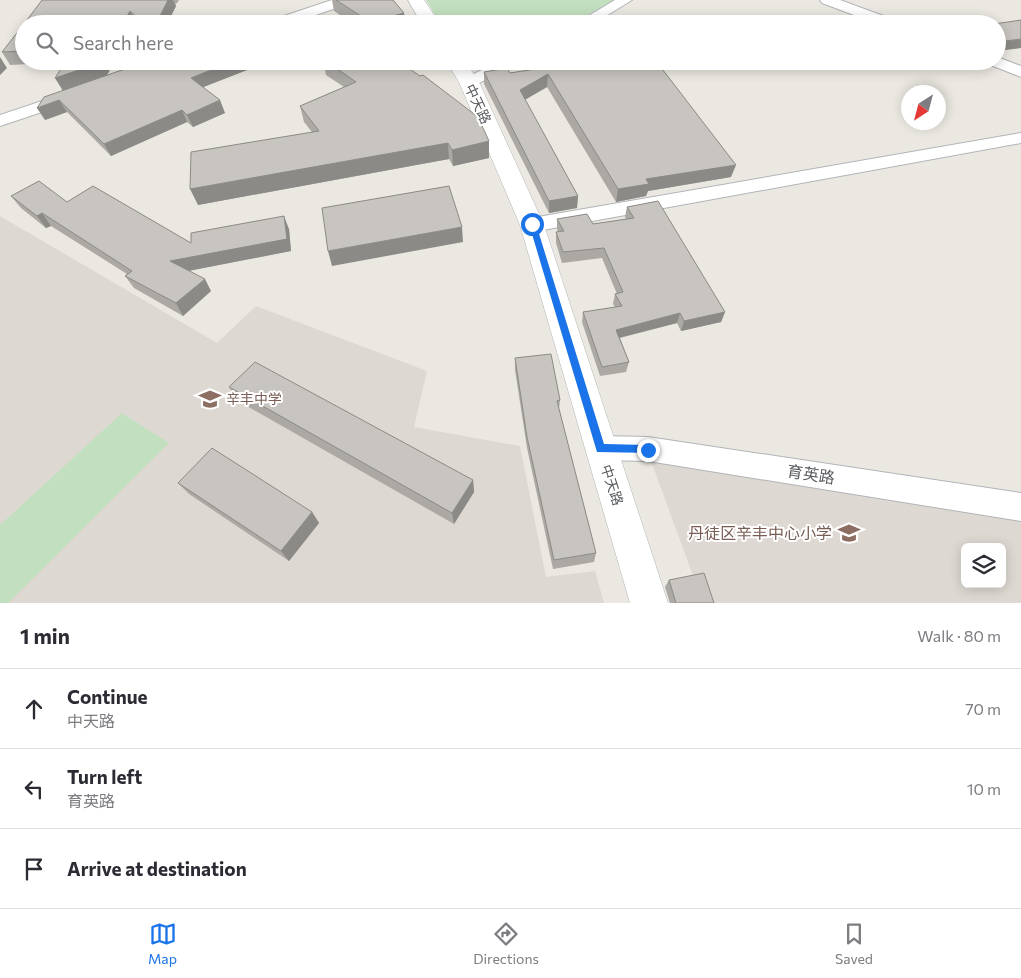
<!DOCTYPE html>
<html lang="en">
<head>
<meta charset="utf-8">
<style>
  body { margin:0; font-family:Commissioner,"Noto Sans SC",sans-serif; background:#f2f2f3; color:#2b2b33 }
  .controls { position:absolute; right:15px; bottom:15px; display:grid; overflow:hidden; border-radius:8px; box-shadow:0 2px 12px #0003 }
  .controls button { width:45px; height:45px; display:grid; place-items:center; padding:0; border:0; border-bottom:1px solid #e1e1e2; background:#fff; color:#2b2b33; font:25px sans-serif }
  .compass { position:absolute; left:901px; top:85px; width:45px; height:45px; border-radius:50%; background:#fff; box-shadow:0 2px 12px #0003; rotate:216deg }
  .stop { position:absolute; width:15px; height:15px; margin:-11px; border:4px solid #1a73e8; border-radius:50%; background:#fff }
  .stop.end { background:#1a73e8; border-color:#fff; box-shadow:0 1px 5px #0008 }
  .list { margin:0; padding:0; list-style:none }
  h2 { display:flex; justify-content:space-between; align-items:center; height:65px; margin:0; padding:0 20px; font-size:21px }
  h2 small { font-size:16px; font-weight:400; color:#7c7c81 }
  .list li { display:grid; grid-template-columns:32px 1fr auto; gap:15px; align-items:center; box-sizing:border-box; height:80px; padding:0 20px; border-top:1px solid #e1e1e2 }
  .list b { display:block; font-size:19px; white-space:nowrap }
  .list p { margin:0; font-size:16px; white-space:nowrap; color:#7c7c81 }
  .list em { font-size:16px; font-style:normal; color:#7c7c81 }
  .icon { flex:none; width:28px; height:28px; fill:none; stroke:currentColor; stroke-width:2; stroke-linecap:round; stroke-linejoin:round }
  .map { position:relative; flex:none; width:1021px; height:603px; overflow:hidden }
  .search { position:absolute; background:#fff; box-shadow:0 2px 12px #0003; left:15px; right:15px; top:15px; height:55px; display:flex; align-items:center; gap:12px; box-sizing:border-box; padding:0 18px; border-radius:28px; color:#7c7c81; font-size:19px }
  .sheet { height:305px; background:#fff }
  nav { display:flex; justify-content:space-around; align-items:center; box-sizing:border-box; height:70px; border-top:1px solid #e1e1e2; background:#fff; font-size:14px; color:#7c7c81 }
  nav a { display:grid; justify-items:center; gap:2px }
  nav .on { color:#1a73e8 }
  .map>svg:first-child { display:block }
</style>
</head>
<body>
<div class="map">
<svg width="1021" height="603" viewBox="0 0 1021 603">
  <rect width="100%" height="100%" fill="#ebe8e1"/>
  <path fill="#ddd9d2" fill-rule="evenodd" d="M0,216L217,343L256,306L427,371L414,427L520,446L546,577L595,571L604,603H0Z
    M651,461L1021,519V603H703ZM965,547H1002V584H965Z"/>
  <path fill="#c2e0bf" d="M426,0H615L571,24H445L440,23Z
    M122,413L169,443L8,603H0V525Z"/>
  <g fill="none" stroke-linecap="round" stroke-linejoin="round">
    <g stroke="#b1b4b7" stroke-width="2">
      <path id="minor" d="M332,0H353L351,3L289,24H267L269,21Z
        M615,0H632L593,24H575Z
        M820,0H840L897,21L899,24H878L822,3Z
        M997,57L1021,66V77L988,64L985,61H997Z
        M501,61H522L475,85L469,87L461,82L463,79Z
        M66,93L72,94L74,98L72,102L0,126V115Z
        M1021,133V143L532,232L525,230L522,225L525,220L532,218Z
        M600,436L648,437L1021,493V521L648,461L600,460L591,457L587,448L591,439Z"/>
    </g>
    <g stroke="#b2b6ba" stroke-width="1">
      <path id="secondary" d="M408,0H424L440,24H422Z
        M446,61H465L479,82L544,225L668,603H630L520,225L459,82Z"/>
    </g>
    <use href="#minor" fill="#fff" fill-rule="evenodd"/>
    <use href="#secondary" fill="#fff" fill-rule="evenodd"/>
  </g>
  <path fill="#aca9a5" d="M42,0H179L177,3L175,4L176,6L167,24H137L136,23Z
    M332,0H393L404,13L405,24H354L334,11Z
    M24,24V61H115L107,75L247,70L203,87L225,113L193,127L187,122L111,156L67,112L45,120L63,91L66,62L10,65L2,52Z
    M323,61H398L489,158L453,166L449,159L198,205L312,132L304,122L300,106L344,87L326,75Z
    M582,61H656L731,177L648,191L646,196L616,202L547,87L525,100L578,196L577,208L549,213L484,84V72L510,73L583,62Z
    M11,196L67,202L191,243L289,229L291,251L189,271L211,291L183,316L134,288L125,276L127,274L51,226L46,228L21,208Z
    M627,207L725,312L721,322L681,331L677,323L620,338L629,362L626,372L600,376L582,322L583,312L615,307L613,304L615,294H617L602,258L562,263L556,243V232H558L557,229V219L593,224L626,219L625,217Z
    M515,358L560,400L559,409L596,553L594,562L553,569L527,448L515,370Z
    M229,387L473,480L474,492L454,524L238,401Z
    M178,483L312,512L319,523L289,561L189,494Z
    M669,580L714,603H670L665,587Z"/>
  <path fill="#8c8a86" d="M168,0H173L176,6L167,24H156Z
    M130,11L136,23L135,24H123Z
    M404,13L405,24H370V22Z
    M1021,39V48L997,51V42Z
    M0,57L7,68L0,75Z
    M101,61H115L107,75L63,91L55,78Z
    M234,61H244L247,70L196,90L191,78Z
    M548,74L547,87L519,103L520,90Z
    M59,100L67,112L45,120L37,108Z
    M220,100L225,113L193,127L187,115Z
    M182,110L187,122L111,156L104,144Z
    M489,141V158L453,166L452,150Z
    M448,143L449,159L198,205L190,189Z
    M736,165L731,177L648,191L646,196L616,202L618,189L646,179Z
    M578,196L577,208L549,213V201Z
    M42,213L51,226L46,228L37,216Z
    M284,216L289,229L291,251L177,273L170,261Z
    M462,227L463,242L332,266L328,251Z
    M205,279L211,291L183,316L176,303Z
    M725,312L721,322L681,331L684,321Z
    M680,313L677,323L614,339L616,330Z
    M473,480L474,492L454,524L452,513Z
    M312,512L319,523L289,561L281,551Z"/>
  <path fill="#c8c5c0" stroke="#8c8a86" d="M42,0H168L156,24H144L130,11L123,24H24Z
    M336,0H393L404,13L370,22Z
    M1021,20V39L997,42V24H994Z
    M201,21L204,24H191Z
    M24,24V51L2,52Z
    M66,61H101L100,63L55,78Z
    M148,61H234L191,78L220,100L187,115L182,110L104,144L59,100L37,108L44,97Z
    M326,61H398L420,76L423,75L478,117L489,141L452,150L448,143L190,189L191,152L319,131L300,106L356,82Z
    M586,61H656L736,165L646,179L649,184L618,189L548,74L520,90L578,196L549,201L484,72L507,68L510,73Z
    M39,181L67,202L93,186L191,243V233L284,216L287,239L170,261L205,279L176,303L125,276L132,271L42,213L37,216L11,196Z
    M449,186L462,227L328,251L322,208Z
    M658,201L725,312L684,321L680,313L616,330L629,362L602,367L583,312L622,306L615,294L623,292L604,248L563,252L556,232L564,231L557,219L587,214L593,224L634,218L627,207Z
    M551,354L560,400L557,401L596,553L554,560L527,437L515,358Z
    M255,362L473,480L452,513L229,387Z
    M212,448L312,512L281,551L178,483Z
    M704,573L714,603H676L669,580Z"/>
  <path fill="#1a73e8" d="M532,222L536,224L604,444L648,445L652,446V453L597,452L529,224Z"/>
  <defs>
    <g id="school-bare" transform="scale(1.725)"><path d="M0-5L7-2L0 1L-7-2ZM-4 1L0 2.5L4 1V4Q0 6-4 4Z" fill="#8d6e63" stroke="#fff" stroke-width="2.5" paint-order="stroke"/></g>
  </defs>
  <g fill-rule="evenodd">
    <use href="#school-bare" x="210" y="399"/>
    <use href="#school-bare" x="849" y="533"/>
  </g>
  <g text-anchor="middle" stroke-width="4" stroke-linejoin="round" paint-order="stroke">
    <g font-size="14" fill="#595d60" stroke="#fff">
      <text transform="translate(478 104) rotate(65)" y="5">中天路</text>
      <text transform="translate(612 485) rotate(72)" y="5">中天路</text>
    </g>
    <g font-size="14" fill="#785e54" stroke="#fff" text-anchor="start">
      <text x="226" y="404">辛丰中学</text>
    </g>
    <g font-size="16" fill="#595d60" stroke="#fff">
      <text transform="translate(811 474) rotate(9)" y="6">育英路</text>
    </g>
    <g font-size="16" fill="#785e54" stroke="#fff" text-anchor="end">
      <text x="832" y="539">丹徒区辛丰中心小学</text>
    </g>
  </g>
</svg>
<div class="controls">
<button><svg class="icon" aria-label="layers" viewBox="0 0 24 24"><path d="M12 4l9 5-9 5-9-5zM3 14l9 5 9-5"/></svg></button>
</div>
<svg class="compass" viewBox="-18 -18 36 36"><path d="M0-13l5 13h-10z" fill="#e53935"/><path d="M0 13l5-13h-10z" fill="#7c7c81"/></svg>
<div class="stop" style="left:532px;top:224px"></div>
<div class="stop end" style="left:648px;top:450px"></div>
<div class="search"><svg class="icon" aria-label="search" viewBox="0 0 24 24"><circle cx="10" cy="10" r="6"/><path d="M15 15l6 6"/></svg>Search here</div>
</div>
<section class="sheet">
<h2>1 min<small>Walk · 80 m</small></h2>
<ul class="list">
<li><svg class="icon" aria-label="ahead" viewBox="0 0 24 24"><path d="M12 20V5M6 11l6-6 6 6"/></svg><div><b>Continue</b><p>中天路</p></div><em>70 m</em></li>
<li><svg class="icon" aria-label="left" viewBox="0 0 24 24"><path d="M17 20v-9H6M10 6l-5 5 5 5"/></svg><div><b>Turn left</b><p>育英路</p></div><em>10 m</em></li>
<li><svg class="icon" aria-label="arrive" viewBox="0 0 24 24"><path d="M6 21V4h12l-3 4 3 4H6"/></svg><div><b>Arrive at destination</b></div></li>
</ul>
</section>
<nav>
<a class="on"><svg class="icon" aria-label="map" viewBox="0 0 24 24"><path d="M3 6l6-2 6 2 6-2v14l-6 2-6-2-6 2zM9 4v14M15 6v14"/></svg>Map</a>
<a><svg class="icon" aria-label="directions" viewBox="0 0 24 24"><path d="M12 3l9 9-9 9-9-9zM9 14v-3h6M13 9l2 2-2 2"/></svg>Directions</a>
<a><svg class="icon" aria-label="saved" viewBox="0 0 24 24"><path d="M7 4h10v16l-5-4-5 4z"/></svg>Saved</a>
</nav>
</body>
</html>
